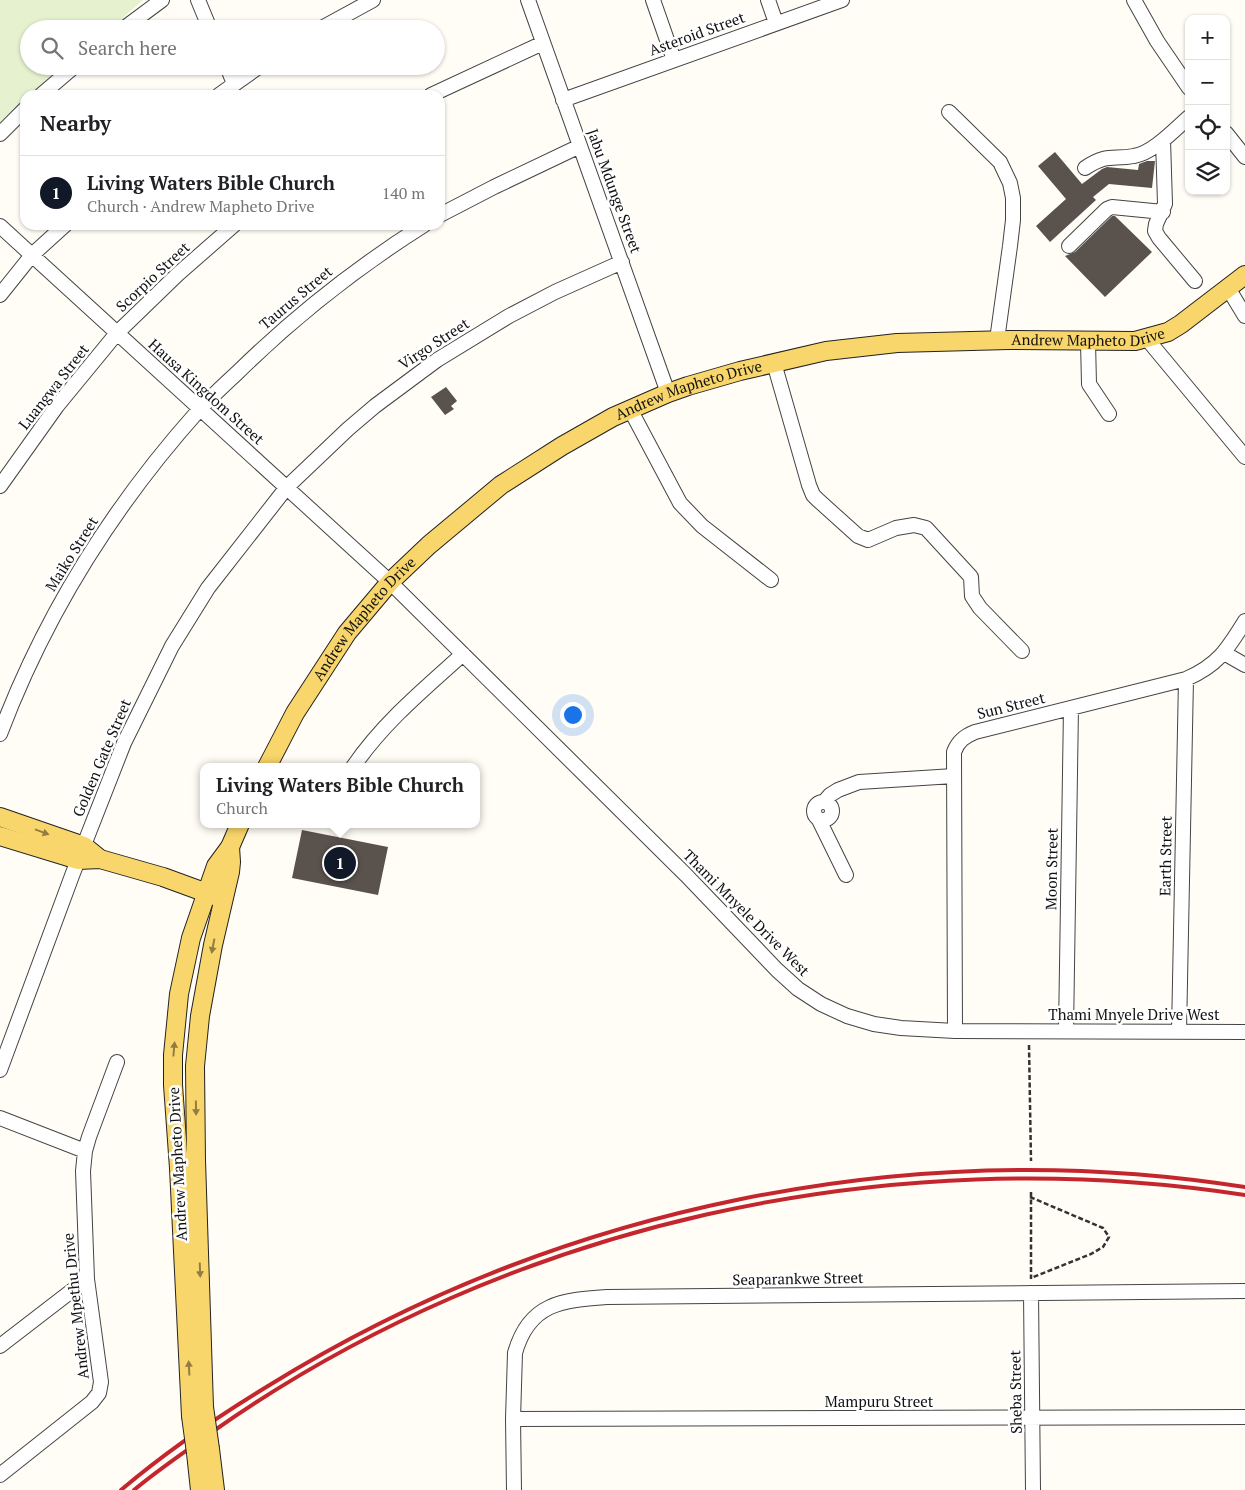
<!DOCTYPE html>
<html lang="en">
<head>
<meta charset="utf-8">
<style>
  body { margin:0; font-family:"PT Serif",serif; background:#f6f6f6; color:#202124 }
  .controls { position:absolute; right:15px; top:15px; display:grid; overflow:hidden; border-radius:10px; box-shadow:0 1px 4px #0004 }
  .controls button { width:45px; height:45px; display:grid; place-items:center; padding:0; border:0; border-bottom:1px solid #e0e0e0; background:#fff; color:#202124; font:25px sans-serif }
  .you { position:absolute; left:572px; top:714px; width:18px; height:18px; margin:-12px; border:4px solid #fff; border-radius:50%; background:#1a73e8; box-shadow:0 0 0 8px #1a73e833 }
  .badge { display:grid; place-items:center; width:32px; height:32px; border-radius:50%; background:#111827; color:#fff; font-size:16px; font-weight:700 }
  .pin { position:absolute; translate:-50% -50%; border:2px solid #fff; box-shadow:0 1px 5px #0006 }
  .popup { position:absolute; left:200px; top:763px; width:280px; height:65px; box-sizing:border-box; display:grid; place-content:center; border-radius:10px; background:#fff; filter:drop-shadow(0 1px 4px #0005); font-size:16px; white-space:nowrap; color:#757577 }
  .popup b { font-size:19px; color:#202124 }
  .popup::after { content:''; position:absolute; left:50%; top:100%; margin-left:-10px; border:10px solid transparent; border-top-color:#fff }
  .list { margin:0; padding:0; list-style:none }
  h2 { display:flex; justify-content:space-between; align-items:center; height:65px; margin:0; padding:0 20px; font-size:21px }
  h2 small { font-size:16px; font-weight:400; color:#757577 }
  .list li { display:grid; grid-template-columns:32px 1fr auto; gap:15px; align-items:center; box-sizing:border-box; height:75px; padding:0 20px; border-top:1px solid #e0e0e0 }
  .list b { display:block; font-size:19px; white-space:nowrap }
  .list p { margin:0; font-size:16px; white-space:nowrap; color:#757577 }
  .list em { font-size:16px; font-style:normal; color:#757577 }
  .icon { flex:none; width:28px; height:28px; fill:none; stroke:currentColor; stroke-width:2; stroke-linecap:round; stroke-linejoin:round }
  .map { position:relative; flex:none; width:1245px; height:1490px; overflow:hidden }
  .search { position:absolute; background:#fff; box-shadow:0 1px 4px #0004; left:20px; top:20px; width:425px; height:55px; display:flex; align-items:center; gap:12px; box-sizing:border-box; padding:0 18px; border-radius:28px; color:#757577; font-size:19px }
  .panel { position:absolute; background:#fff; box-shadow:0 1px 4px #0004; left:20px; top:90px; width:425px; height:140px; border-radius:15px }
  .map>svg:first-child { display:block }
</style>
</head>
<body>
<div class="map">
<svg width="1245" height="1490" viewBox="0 0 1245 1490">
  <rect width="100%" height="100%" fill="#fffdf5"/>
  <path fill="#e6f2cf" d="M0,0H143L110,29H29V66H67L33,95H25V102L0,124Z"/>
  <path fill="#5a524d" d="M1055,152L1082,184L1102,169L1107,167L1138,170L1139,164L1147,161H1155L1152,188L1109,184L1093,197L1096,200L1050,242L1036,226L1066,199L1038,166Z
    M1112,216H1115L1152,252L1105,297L1065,256L1075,252Z
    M446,387L457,401L451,406L454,409L445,415L431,397Z
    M302,830L388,847L378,895L292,878Z"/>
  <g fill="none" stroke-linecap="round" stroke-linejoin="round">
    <g stroke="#444" stroke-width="16">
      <path id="minor" d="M198,0L210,29
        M528,0L668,393
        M653,0L674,60
        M768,0L776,23
        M1134,0L1157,41L1189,88
        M123,29L162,0
        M320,29L373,0
        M227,66L234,84
        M41,95L75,66
        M219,95L260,66
        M431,95L543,43
        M563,100L842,0
        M949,112L1000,162L1010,183L1013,198V220L1010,246L997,340
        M1226,133L1245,157
        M0,134L25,109
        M1163,140L1165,204L1156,224L1155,231L1159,238L1195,281
        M1085,168C1108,153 1112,160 1134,156C1153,153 1174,130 1189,117
        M440,215L494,187L580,146
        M0,226L390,582L686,875L777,970L798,989L821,1004L847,1016L874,1024L901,1028L955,1031L1245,1032
        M1069,246L1107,209L1112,207L1163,212
        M1228,288L1245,316
        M0,295L32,255L65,225
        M1147,339L1245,457
        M1088,342L1089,384L1109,414
        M774,363L809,485L813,495L818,500L858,536L868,540L896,528L914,525L926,528L971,577L972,596L980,608L1022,651
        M630,409L680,503L702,526L771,580
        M0,486L57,406L117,333L178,274L234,225
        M1224,653L1245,665
        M0,734C45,615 114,505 199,410C211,397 224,385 237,373C294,317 356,268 424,225
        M353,767C383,723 424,689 463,654
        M814 811a9 9 0 1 1 18 0a9 9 0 1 1-18 0Z
        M824,802L830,795L838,790L859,782L954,776
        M819,820L846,875
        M955,1031L954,752C958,741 965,736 975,732L1186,679C1218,665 1227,650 1245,621
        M1066,1031L1071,708
        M1179,1032L1186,679
        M0,1070L73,873L124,743L172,646L208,588L287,487L348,429L375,406L437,360L509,316L555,292L622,262
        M0,1118L85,1151
        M1031,1293L1033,1490
        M0,1346L87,1279
        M513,1419L1245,1417
        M0,1475L92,1402L99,1393L101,1382L87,1279L83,1171L85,1151L89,1137L117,1062
        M514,1490L513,1419L515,1353C529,1303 562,1300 607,1297L1245,1291"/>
    </g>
    <g stroke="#222" stroke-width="20">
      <g id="major">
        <path id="s1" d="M267,767L295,713L347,633L390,582L429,545L501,485L562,446L613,417L668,393L688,386L740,371L826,351L897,343L1009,340L1135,341L1168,332L1181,324L1245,275"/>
        <path d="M0,817L84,846L100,859"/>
        <path d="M0,836L78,860L100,859L163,877L215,896"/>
        <path d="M204,1407L196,1160L195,1066L200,1016L213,945L230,872L231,862L230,847"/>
        <path d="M191,1416L179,1168L173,1085V1055L179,994L191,938L216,866L230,847L240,824"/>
        <path d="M210,1449L215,1490"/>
        <path d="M196,1453L200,1490"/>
      </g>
    </g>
    <path stroke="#333" stroke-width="2.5" stroke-dasharray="5 2.5" stroke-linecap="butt" d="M1029,1045L1031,1161
      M1031,1192V1279
      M1030,1197L1103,1228L1109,1237L1103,1247L1091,1254L1031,1278"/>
    <use href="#minor" stroke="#fff" stroke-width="14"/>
    <use href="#major" stroke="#f9d66b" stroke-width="18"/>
    <path stroke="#c4262e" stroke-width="4" d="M121,1490C167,1451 217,1417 268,1386C557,1207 909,1134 1245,1187
      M134,1490C160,1468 188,1450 215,1430C510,1223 890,1140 1245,1195"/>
    <g stroke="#222" stroke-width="20" stroke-linecap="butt">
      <path id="major-bridge" d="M204,1407L210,1449
        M191,1416L196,1453"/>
    </g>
    <use href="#major-bridge" stroke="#f9d66b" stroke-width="18"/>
  </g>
  <defs><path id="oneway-solid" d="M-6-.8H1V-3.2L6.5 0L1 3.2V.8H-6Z" transform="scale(1.25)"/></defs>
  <g fill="#917d42">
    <use href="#oneway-solid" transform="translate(42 832) rotate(20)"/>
    <use href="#oneway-solid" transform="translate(213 946) rotate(101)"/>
    <use href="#oneway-solid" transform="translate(174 1049) rotate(-85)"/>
    <use href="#oneway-solid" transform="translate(196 1108) rotate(89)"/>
    <use href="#oneway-solid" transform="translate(200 1270) rotate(88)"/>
    <use href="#oneway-solid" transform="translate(189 1368) rotate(-93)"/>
  </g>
  <g text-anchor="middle" stroke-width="5" stroke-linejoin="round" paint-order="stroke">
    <g font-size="15" fill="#111" stroke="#fff">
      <text transform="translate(697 34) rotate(-20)" y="5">Asteroid Street</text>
      <text transform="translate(614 191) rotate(70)" y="5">Jabu Mdunge Street</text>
      <text transform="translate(153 277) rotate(-43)" y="5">Scorpio Street</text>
      <text transform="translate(296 298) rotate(-40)" y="5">Taurus Street</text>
      <text dy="5" stroke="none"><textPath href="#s1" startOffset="988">Andrew Mapheto Drive</textPath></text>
      <text transform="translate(434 344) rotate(-33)" y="5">Virgo Street</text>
      <text transform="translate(54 387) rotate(-52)" y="5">Luangwa Street</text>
      <text dy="5" stroke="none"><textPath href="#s1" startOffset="582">Andrew Mapheto Drive</textPath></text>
      <text transform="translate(206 392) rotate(42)" y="5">Hausa Kingdom Street</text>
      <text transform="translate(72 554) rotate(-58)" y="5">Maiko Street</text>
      <text dy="5" stroke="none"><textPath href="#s1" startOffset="178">Andrew Mapheto Drive</textPath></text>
      <text transform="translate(1011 706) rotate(-14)" y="5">Sun Street</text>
      <text transform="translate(102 758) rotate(-67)" y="5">Golden Gate Street</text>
      <text transform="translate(1166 856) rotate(-89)" y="5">Earth Street</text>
      <text transform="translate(1052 869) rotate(-89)" y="5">Moon Street</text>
      <text transform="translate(746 913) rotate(45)" y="5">Thami Mnyele Drive West</text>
      <text x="1134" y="1020">Thami Mnyele Drive West</text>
      <text transform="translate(178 1164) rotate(-93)" y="5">Andrew Mapheto Drive</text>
      <text transform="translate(798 1279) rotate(-1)" y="5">Seaparankwe Street</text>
      <text transform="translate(76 1306) rotate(-96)" y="5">Andrew Mpethu Drive</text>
      <text transform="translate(1016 1392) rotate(-91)" y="5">Sheba Street</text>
      <text x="879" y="1407">Mampuru Street</text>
    </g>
  </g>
</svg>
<div class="controls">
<button>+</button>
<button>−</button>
<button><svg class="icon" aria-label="locate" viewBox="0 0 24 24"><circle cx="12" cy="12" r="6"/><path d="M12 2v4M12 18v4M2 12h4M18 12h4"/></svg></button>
<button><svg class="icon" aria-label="layers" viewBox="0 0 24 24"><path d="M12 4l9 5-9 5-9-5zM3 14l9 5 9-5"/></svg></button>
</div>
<div class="you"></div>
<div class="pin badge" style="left:340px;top:863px">1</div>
<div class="popup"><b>Living Waters Bible Church</b>Church</div>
<div class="search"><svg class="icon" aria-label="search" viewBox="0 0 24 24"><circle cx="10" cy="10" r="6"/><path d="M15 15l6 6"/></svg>Search here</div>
<section class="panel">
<h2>Nearby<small></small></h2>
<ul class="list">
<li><span class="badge">1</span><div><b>Living Waters Bible Church</b><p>Church · Andrew Mapheto Drive</p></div><em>140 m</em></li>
</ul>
</section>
</div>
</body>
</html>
